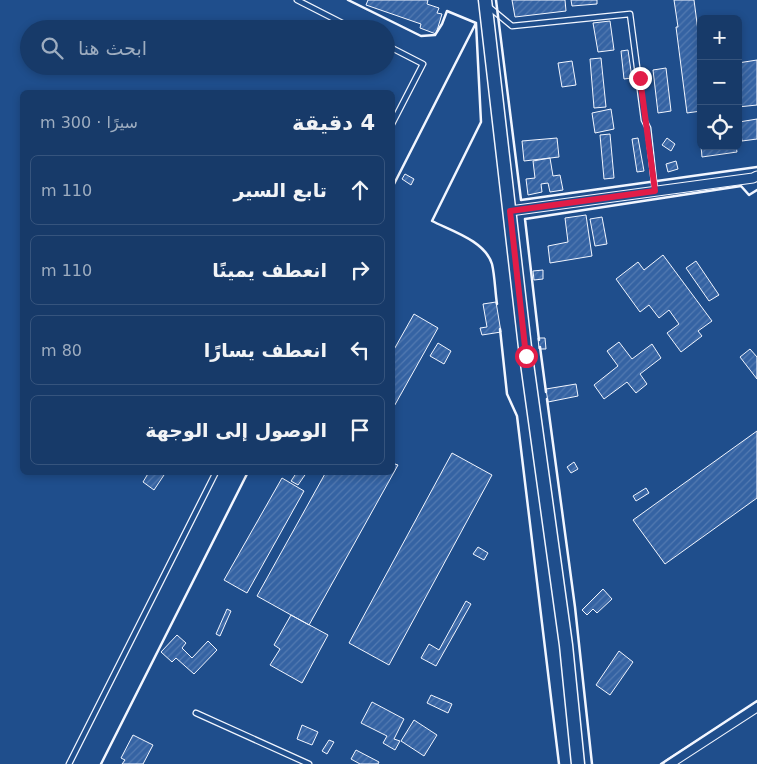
<!DOCTYPE html>
<html lang="ar">
<head>
<meta charset="utf-8">
<style>
  body { margin:0; font-family:"DejaVu Sans","Noto Naskh Arabic",sans-serif; background:#244571; color:#f1f3f6; direction:rtl }
  .controls { position:absolute; right:15px; top:15px; display:grid; overflow:hidden; border-radius:8px; box-shadow:0 2px 8px #0003 }
  .controls button { width:45px; height:45px; display:grid; place-items:center; padding:0; border:0; border-bottom:1px solid #36547d; background:#173a69; color:#f1f3f6; font:25px sans-serif }
  .stop { position:absolute; width:15px; height:15px; margin:-11px; border:4px solid #e11d48; border-radius:50%; background:#fff }
  .stop.end { background:#e11d48; border-color:#fff; box-shadow:0 1px 5px #0008 }
  .list { margin:0; padding:0; list-style:none }
  h2 { display:flex; justify-content:space-between; align-items:center; height:65px; margin:0; padding:0 20px; font-size:21px }
  h2 small { font-size:16px; font-weight:400; color:#9eadc0 }
  .list li { display:grid; grid-template-columns:32px 1fr auto; gap:15px; align-items:center; box-sizing:border-box; height:70px; margin:0 10px 10px; padding:0 10px; border:1px solid #36547d; border-radius:8px }
  .list b { display:block; font-size:19px; white-space:nowrap }
  .list em { font-size:16px; font-style:normal; color:#9eadc0 }
  .icon { flex:none; width:28px; height:28px; fill:none; stroke:currentColor; stroke-width:2; stroke-linecap:round; stroke-linejoin:round }
  .map { position:relative; flex:none; width:757px; height:764px; overflow:hidden; direction:ltr }
  .search { position:absolute; background:#173a69; box-shadow:0 2px 8px #0003; left:20px; top:20px; width:375px; height:55px; display:flex; align-items:center; gap:12px; box-sizing:border-box; padding:0 18px; border-radius:28px; color:#9eadc0; font-size:19px }
  .panel { position:absolute; background:#173a69; box-shadow:0 2px 8px #0003; left:20px; top:90px; width:375px; height:385px; border-radius:8px; direction:rtl }
  .map>svg:first-child { display:block }
</style>
</head>
<body>
<div class="map">
<svg width="757" height="764" viewBox="0 0 757 764">
  <defs>
    <pattern id="building-hatch" width="6" height="6" patternUnits="userSpaceOnUse" patternTransform="scale(1.25)"><rect width="6" height="6" fill="#3563a3"/><path d="M-1 1l2-2M0 6l6-6M5 7l2-2" fill="none" stroke="#537ab1"/></pattern>
  </defs>
  <rect width="100%" height="100%" fill="#1f4e8c"/>
  <path fill="url(#building-hatch)" stroke="#f2f6ff" d="M368,0H428L427,4L439,8L437,13L442,14L436,34L420,28L421,24L366,5Z
    M512,0H565L566,11L515,17Z
    M571,0H597V4L572,6Z
    M674,0H694L701,54V111L687,113L676,27H678Z
    M610,21L614,50L598,52L593,23Z
    M628,50L632,78L624,79L621,51Z
    M601,58L606,107L594,108L590,59Z
    M757,60V105L738,107V63Z
    M572,61L576,85L562,87L558,63Z
    M666,68L671,111L658,113L653,70Z
    M611,109L614,129L595,133L592,113Z
    M757,119V139L742,141L739,122Z
    M610,134L614,178L604,179L600,135Z
    M557,138L559,157L524,161L522,141Z
    M638,138L644,171L637,172L632,139Z
    M667,138L675,144L671,151L662,145Z
    M701,146H736L737,152L702,157Z
    M550,158L553,176L560,175L563,190L550,192L548,183L541,184L542,192L528,195L526,179L535,178L533,161Z
    M676,161L678,169L668,172L666,164Z
    M405,174L414,179L411,185L402,179Z
    M586,215L592,256L550,263L548,246L568,242L565,218Z
    M602,217L607,244L595,246L590,219Z
    M663,255L712,321L698,331L702,336L681,352L667,333L679,324L669,310L659,318L649,305L640,312L616,279L638,262L644,270Z
    M696,261L719,295L709,301L686,268Z
    M543,270V279L534,280L533,271Z
    M496,302L501,332L482,335L480,328L487,327L483,304Z
    M414,314L438,328L392,410V353Z
    M538,338H545L546,349H539Z
    M619,342L632,359L652,344L661,358L640,374L647,384L636,393L627,382L604,399L594,385L618,366L607,351Z
    M438,343L451,351L444,364L430,356Z
    M750,349L757,357V379L740,357Z
    M576,384L578,396L548,402L546,389Z
    M757,431V498L665,564L633,520Z
    M452,453L492,475L389,665L349,643Z
    M574,462L578,469L571,473L567,467Z
    M392,463L398,465L309,625L257,596L326,472H392Z
    M149,472H166L154,490L143,482Z
    M292,472H307L298,485L291,481L295,475Z
    M282,478L304,491L247,593L224,580Z
    M646,488L649,493L636,501L633,496Z
    M478,547L488,553L484,560L473,554Z
    M603,589L612,599L597,613L593,609L587,615L582,610Z
    M466,601L471,604L436,666L421,658L429,644L439,650Z
    M227,609L231,611L220,636L216,634Z
    M291,615L328,635L302,683L270,665L280,649L274,645Z
    M177,635L186,643L182,648L192,658L208,641L217,650L194,674L176,658L172,662L161,652Z
    M619,651L633,662L610,695L596,685Z
    M431,695L452,704L448,713L427,703Z
    M372,702L404,719L394,739L400,741L395,750L383,743L387,736L361,723Z
    M414,720L437,735L424,756L401,741Z
    M302,725L318,732L312,745L297,739Z
    M133,735L153,745L143,764H122L125,760L121,758Z
    M329,740L334,742L327,754L322,751Z
    M356,750L379,762L378,764H360L351,759Z"/>
  <g fill="none" stroke-linecap="round" stroke-linejoin="round">
    <g stroke="#f2f6ff" stroke-width="7">
      <path id="service" d="M297,0L354,29
        M489,7L512,26L630,14L644,120L648,128L655,191
        M386,45L423,64L392,124
        M196,713L309,764
        M69,764L216,472"/>
    </g>
    <g stroke="#f2f6ff" stroke-width="11">
      <path id="minor" d="M510,211L753,178L757,176
        M669,764L757,707"/>
    </g>
    <g stroke="#f2f6ff" stroke-width="15">
      <path id="primary" d="M485,0L526,356L566,645L578,764"/>
    </g>
    <use href="#service" stroke="#1f4e8c" stroke-width="4.5"/>
    <use href="#minor" stroke="#1f4e8c" stroke-width="9"/>
    <use href="#primary" stroke="#1f4e8c" stroke-width="12"/>
    <path stroke="#f2f6ff" stroke-width="2.5" d="M348,0L421,36L435,35L442,24L447,11L476,23L475,25
      M496,0L521,200L757,167
      M392,188L476,23L481,122L432,221C452,231 485,241 492,264C495,277 495,291 497,304
      M500,329L507,394L517,416L559,764
      M539,340L525,219L741,186L749,195L757,190
      M540,347L546,392
      M547,399L575,607L592,764
      M101,764L248,472
      M661,764L757,701"/>
  </g>
  <g fill="none" stroke-linecap="round" stroke-linejoin="round">
    <path stroke="#e11d48" stroke-width="6" d="M526,356L510,211L655,191L640,78"/>
  </g>
</svg>
<div class="controls">
<button>+</button>
<button>−</button>
<button><svg class="icon" aria-label="locate" viewBox="0 0 24 24"><circle cx="12" cy="12" r="6"/><path d="M12 2v4M12 18v4M2 12h4M18 12h4"/></svg></button>
</div>
<div class="stop" style="left:526px;top:356px"></div>
<div class="stop end" style="left:640px;top:78px"></div>
<div class="search"><svg class="icon" aria-label="search" viewBox="0 0 24 24"><circle cx="10" cy="10" r="6"/><path d="M15 15l6 6"/></svg>ابحث هنا</div>
<section class="panel">
<h2>4 دقيقة<small>سيرًا · 300 m</small></h2>
<ul class="list">
<li><svg class="icon" aria-label="ahead" viewBox="0 0 24 24"><path d="M12 20V5M6 11l6-6 6 6"/></svg><div><b>تابع السير</b></div><em>110 m</em></li>
<li><svg class="icon" aria-label="right" viewBox="0 0 24 24"><path d="M7 20v-9h11M14 6l5 5-5 5"/></svg><div><b>انعطف يمينًا</b></div><em>110 m</em></li>
<li><svg class="icon" aria-label="left" viewBox="0 0 24 24"><path d="M17 20v-9H6M10 6l-5 5 5 5"/></svg><div><b>انعطف يسارًا</b></div><em>80 m</em></li>
<li><svg class="icon" aria-label="arrive" viewBox="0 0 24 24"><path d="M6 21V4h12l-3 4 3 4H6"/></svg><div><b>الوصول إلى الوجهة</b></div></li>
</ul>
</section>
</div>
</body>
</html>
